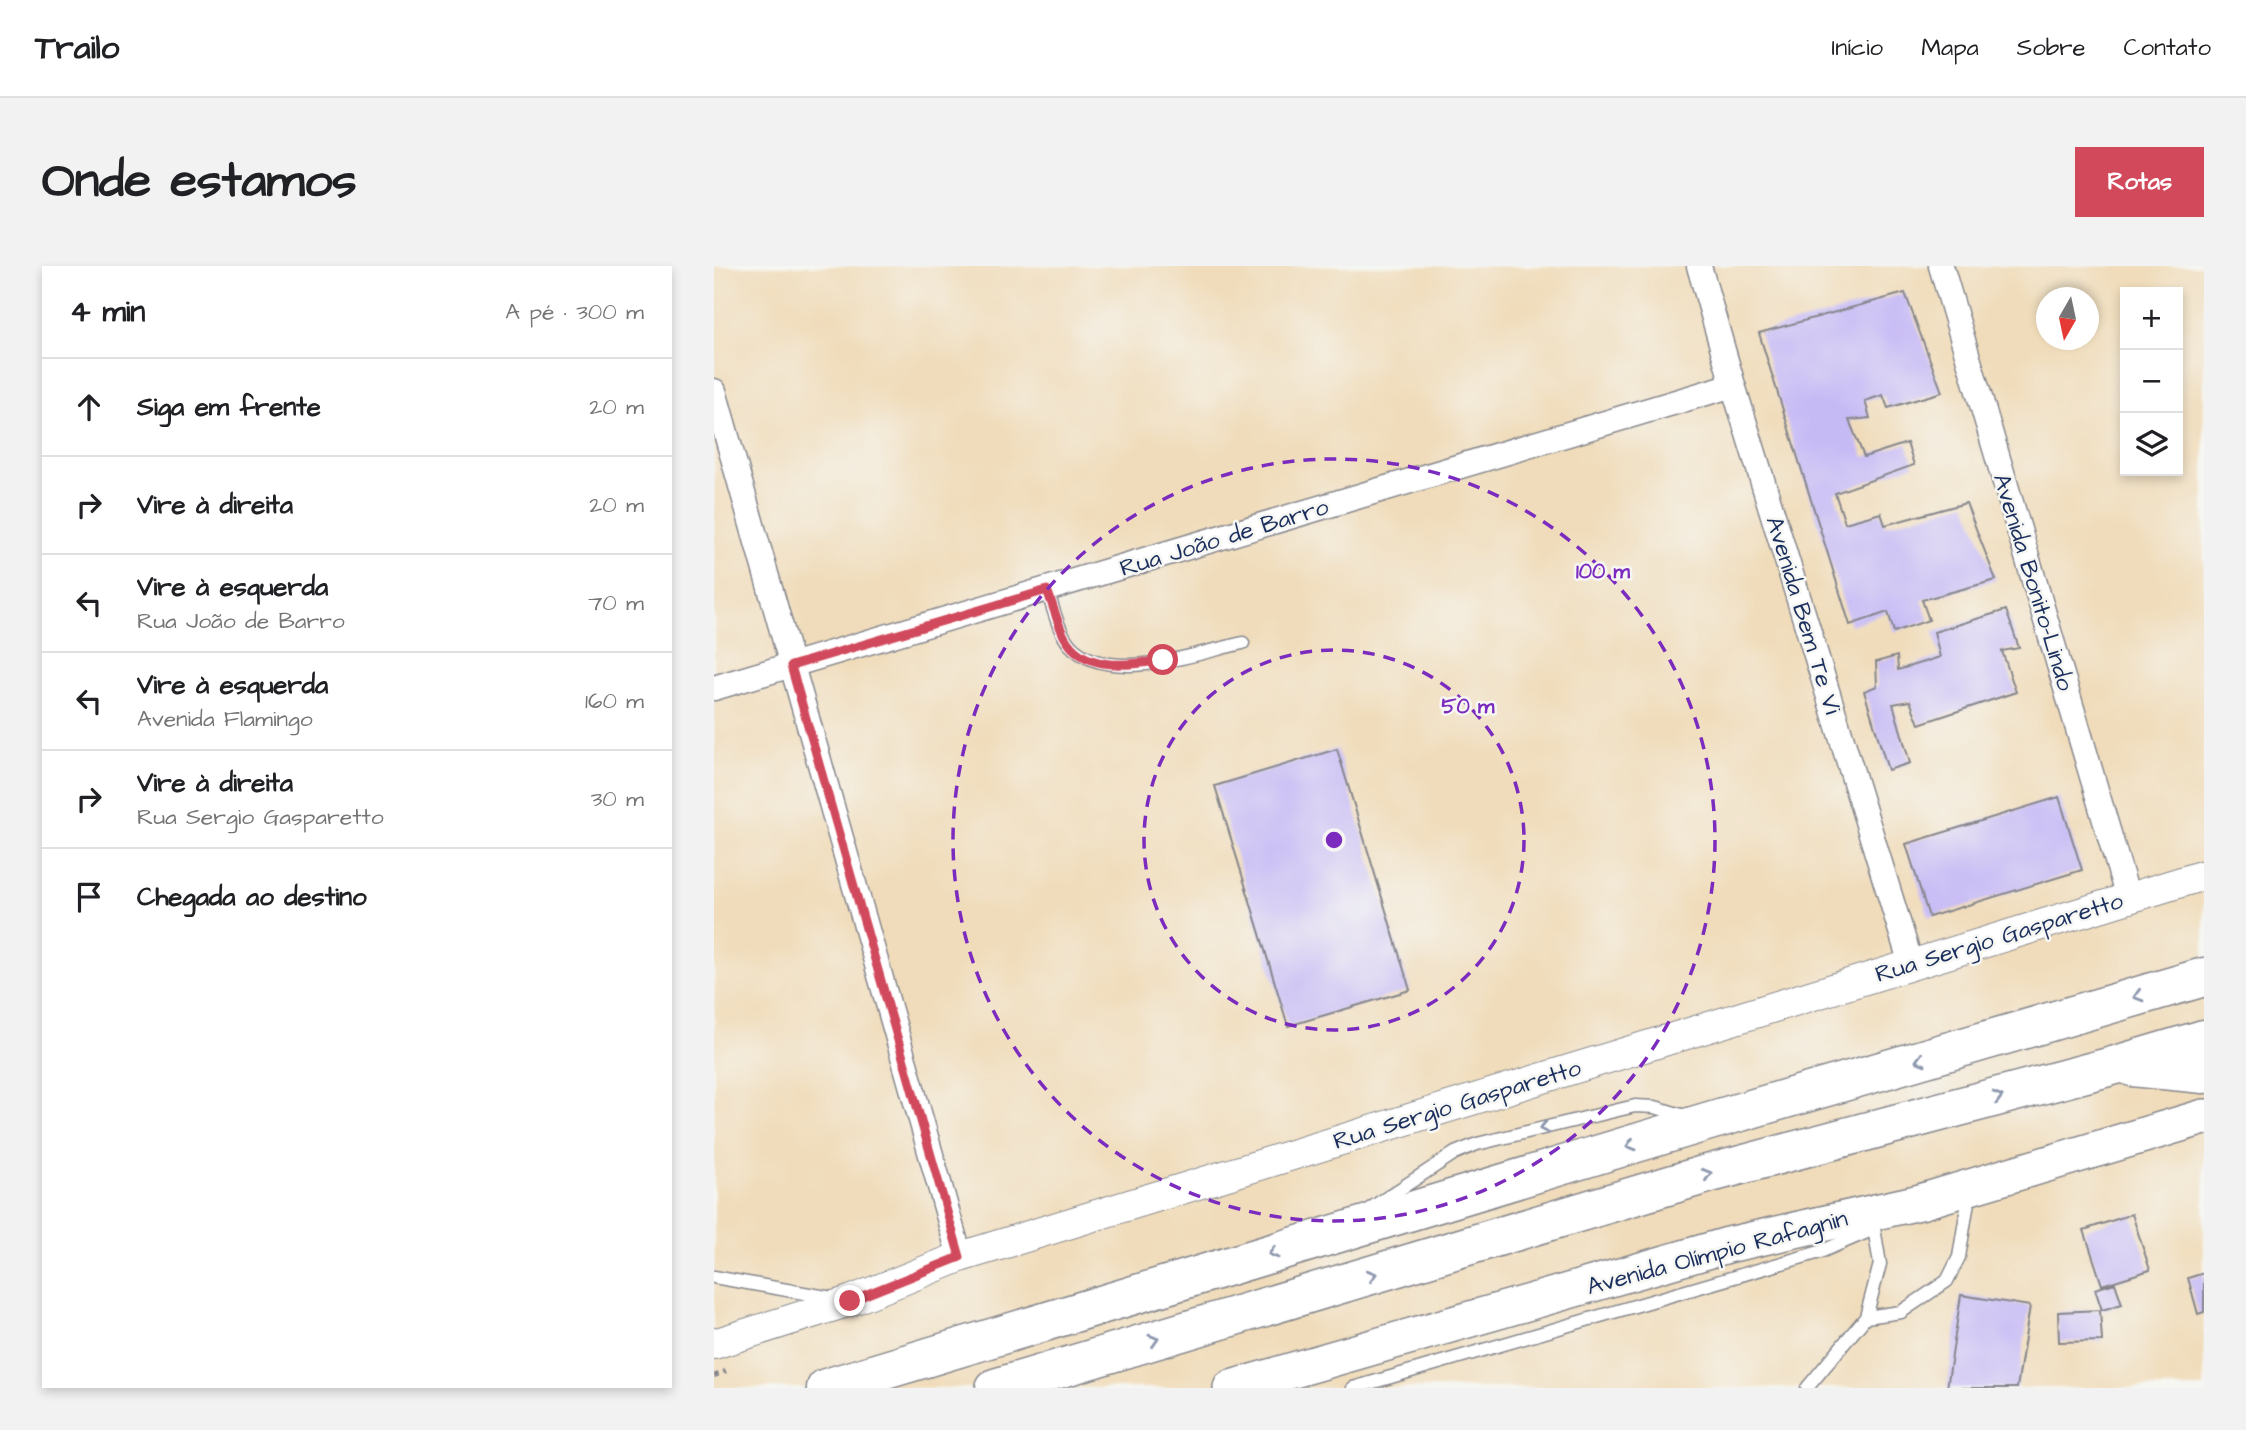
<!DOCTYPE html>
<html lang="pt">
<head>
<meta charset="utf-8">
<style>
  body { margin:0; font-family:"Architects Daughter",sans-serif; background:#f2f2f2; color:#202124 }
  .controls { position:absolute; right:21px; top:21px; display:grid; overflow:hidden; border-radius:0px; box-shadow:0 4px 10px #0003 }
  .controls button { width:63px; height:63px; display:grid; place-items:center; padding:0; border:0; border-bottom:2px solid #e0e0e0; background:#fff; color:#202124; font:35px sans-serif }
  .compass { position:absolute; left:1322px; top:21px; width:63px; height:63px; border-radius:50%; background:#fff; box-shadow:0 4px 10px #0003; rotate:189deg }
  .stop { position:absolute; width:21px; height:21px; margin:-16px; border:5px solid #d1495b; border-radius:50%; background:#fff }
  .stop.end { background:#d1495b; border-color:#fff; box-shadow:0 2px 7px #0008 }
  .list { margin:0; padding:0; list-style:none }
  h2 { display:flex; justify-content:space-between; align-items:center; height:91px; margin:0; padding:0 28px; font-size:30px }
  h2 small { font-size:23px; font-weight:400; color:#757577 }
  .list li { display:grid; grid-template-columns:46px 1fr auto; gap:21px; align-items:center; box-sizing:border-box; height:98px; padding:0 28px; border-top:2px solid #e0e0e0 }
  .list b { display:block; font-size:26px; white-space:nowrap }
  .list p { margin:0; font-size:23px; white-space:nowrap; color:#757577 }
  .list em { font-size:23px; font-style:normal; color:#757577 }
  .icon { flex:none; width:38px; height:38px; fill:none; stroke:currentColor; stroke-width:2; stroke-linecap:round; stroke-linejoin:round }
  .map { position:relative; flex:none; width:1490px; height:1122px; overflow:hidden; border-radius:0px }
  header { display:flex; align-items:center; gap:42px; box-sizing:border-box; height:98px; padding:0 35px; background:#fff; border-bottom:2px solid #e0e0e0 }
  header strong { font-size:33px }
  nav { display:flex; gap:38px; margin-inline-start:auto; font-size:24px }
  .intro { display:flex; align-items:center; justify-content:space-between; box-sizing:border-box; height:168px; padding:0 42px }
  h1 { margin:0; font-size:49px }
  .button { padding:18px 32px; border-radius:0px; background:#d1495b; color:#fff; font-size:24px; font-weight:700 }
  main { display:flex; gap:42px; padding:0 42px }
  aside { flex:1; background:#fff; border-radius:0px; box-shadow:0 4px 10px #0003 }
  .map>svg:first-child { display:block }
</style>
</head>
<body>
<header>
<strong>Trailo</strong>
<nav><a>Início</a><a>Mapa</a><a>Sobre</a><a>Contato</a></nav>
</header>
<div class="intro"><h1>Onde estamos</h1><a class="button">Rotas</a></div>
<main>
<aside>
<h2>4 min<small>A pé · 300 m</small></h2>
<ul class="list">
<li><svg class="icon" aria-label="ahead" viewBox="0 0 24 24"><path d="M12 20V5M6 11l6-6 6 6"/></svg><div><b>Siga em frente</b></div><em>20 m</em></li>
<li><svg class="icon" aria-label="right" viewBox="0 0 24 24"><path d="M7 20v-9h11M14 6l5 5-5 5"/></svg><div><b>Vire à direita</b></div><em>20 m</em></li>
<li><svg class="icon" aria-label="left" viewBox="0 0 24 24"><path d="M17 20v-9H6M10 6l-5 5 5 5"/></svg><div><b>Vire à esquerda</b><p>Rua João de Barro</p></div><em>70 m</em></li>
<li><svg class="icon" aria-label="left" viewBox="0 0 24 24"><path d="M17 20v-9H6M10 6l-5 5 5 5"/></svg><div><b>Vire à esquerda</b><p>Avenida Flamingo</p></div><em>160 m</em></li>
<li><svg class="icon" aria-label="right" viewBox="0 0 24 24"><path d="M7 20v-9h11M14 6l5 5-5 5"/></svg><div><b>Vire à direita</b><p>Rua Sergio Gasparetto</p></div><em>30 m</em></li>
<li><svg class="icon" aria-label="arrive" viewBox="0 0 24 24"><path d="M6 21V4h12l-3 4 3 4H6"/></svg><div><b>Chegada ao destino</b></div></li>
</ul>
</aside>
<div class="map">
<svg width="1490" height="1122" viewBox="0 0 1490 1122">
  <rect width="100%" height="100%" fill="#f6f6f2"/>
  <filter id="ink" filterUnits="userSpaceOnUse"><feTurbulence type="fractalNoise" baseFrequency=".0143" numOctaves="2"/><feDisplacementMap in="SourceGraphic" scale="14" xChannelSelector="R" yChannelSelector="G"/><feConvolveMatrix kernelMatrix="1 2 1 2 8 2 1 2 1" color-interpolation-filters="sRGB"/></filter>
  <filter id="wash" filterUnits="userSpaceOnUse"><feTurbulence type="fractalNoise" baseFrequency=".00686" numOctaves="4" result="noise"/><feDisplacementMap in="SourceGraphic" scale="28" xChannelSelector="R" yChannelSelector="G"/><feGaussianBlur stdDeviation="1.57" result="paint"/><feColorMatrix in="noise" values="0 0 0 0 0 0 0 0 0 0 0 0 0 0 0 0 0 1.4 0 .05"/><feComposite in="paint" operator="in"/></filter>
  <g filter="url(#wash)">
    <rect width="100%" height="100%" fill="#f0dcba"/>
    <g id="blocks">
      <path fill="#c6baf5" d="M1191,27L1228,126L1174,142L1169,129L1151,135L1156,152L1135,154L1150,191L1193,177L1200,199L1121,227L1131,257L1167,247L1171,259L1252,237L1282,314L1208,334L1215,354L1180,366L1174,346L1136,359L1045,67Z
        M1292,344L1305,382L1288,385L1302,426L1205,458L1196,435L1179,438L1196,497L1174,504L1150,425L1163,420L1162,396L1183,390L1184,404L1226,391L1220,366Z
        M623,483L696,724L574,760L501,520Z
        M1345,531L1368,604L1215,651L1192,578Z
        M1418,948L1436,1004L1388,1019L1370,964Z
        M1490,1007V1046L1484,1048L1474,1012Z
        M1401,1017L1408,1038L1388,1044L1381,1023Z
        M1247,1029L1316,1040L1303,1122H1233Z
        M1386,1044L1388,1075L1345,1076L1344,1046Z"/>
    </g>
  </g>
  <g filter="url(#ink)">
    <use href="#blocks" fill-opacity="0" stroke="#86868c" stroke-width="2"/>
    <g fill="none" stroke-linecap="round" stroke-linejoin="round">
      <g stroke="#86868c" stroke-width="15">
        <path id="service" d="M333,324C339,341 344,365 356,379C394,420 482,387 529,377
          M657,942L741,887L763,878L921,840L941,841L974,851
          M0,1011L118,1032
          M1152,1051L1187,1046L1233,1015L1245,991L1256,924
          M639,1122L1106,986L1160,963
          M1093,1122L1152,1051L1166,998L1159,956"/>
      </g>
      <g stroke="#86868c" stroke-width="27">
        <path id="minor" d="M985,0L1019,119L1197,698
          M1227,0L1414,632
          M0,125L246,991
          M0,422L1019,119"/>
      </g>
      <g stroke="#86868c" stroke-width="32">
        <path id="tertiary" d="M0,1078L136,1035L246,991L1490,609"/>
      </g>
      <g stroke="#86868c" stroke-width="38">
        <path id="secondary" d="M517,1122L1014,979L1206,936L1490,851"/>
      </g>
      <g stroke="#86868c" stroke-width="41">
        <path id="motorway" d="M1418,801L1490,808
          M112,1122L992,856L1490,711
          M281,1122L993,908L1402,799L1490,773"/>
      </g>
      <path stroke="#86868c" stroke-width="4.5" stroke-dasharray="5 5" stroke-linecap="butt" d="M0,1110L12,1105"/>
      <use href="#service" stroke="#fff" stroke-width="12"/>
      <use href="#minor" stroke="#fff" stroke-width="24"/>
      <use href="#tertiary" stroke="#fff" stroke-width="30"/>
      <use href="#secondary" stroke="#fff" stroke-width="35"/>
      <use href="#motorway" stroke="#fff" stroke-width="38"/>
    </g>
    <defs><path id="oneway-chevron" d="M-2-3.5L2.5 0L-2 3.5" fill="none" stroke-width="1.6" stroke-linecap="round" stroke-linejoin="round" transform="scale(1.75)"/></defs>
    <g stroke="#8d97ae">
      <use href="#oneway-chevron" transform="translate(1424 730) rotate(164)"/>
      <use href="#oneway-chevron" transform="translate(1206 794) rotate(164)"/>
      <use href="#oneway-chevron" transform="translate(1284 831) rotate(-15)"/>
      <use href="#oneway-chevron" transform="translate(830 862) rotate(167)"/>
      <use href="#oneway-chevron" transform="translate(917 879) rotate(163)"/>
      <use href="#oneway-chevron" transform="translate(993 908) rotate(-16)"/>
      <use href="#oneway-chevron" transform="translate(559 987) rotate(163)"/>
      <use href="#oneway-chevron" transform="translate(658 1009) rotate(-17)"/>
      <use href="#oneway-chevron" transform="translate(440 1074) rotate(-17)"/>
    </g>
  </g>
  <g fill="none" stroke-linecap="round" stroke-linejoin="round" filter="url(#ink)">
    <path stroke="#d1495b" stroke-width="9" d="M136,1035L246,991L77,400L333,324C339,339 343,356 350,370C369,407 416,399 449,394"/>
  </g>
  <g fill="none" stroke="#7b2cbf" stroke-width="3.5" stroke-dasharray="12 9">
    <circle cx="620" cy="574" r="190"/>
    <circle cx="620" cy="574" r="381"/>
  </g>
  <g text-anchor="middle" stroke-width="5" stroke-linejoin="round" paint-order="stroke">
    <g font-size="24" fill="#1b2f5e" stroke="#f6f6f2">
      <text transform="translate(510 271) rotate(-17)" y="8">Rua João de Barro</text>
      <text transform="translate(1320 316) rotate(73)" y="8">Avenida Bonito-Lindo</text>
      <text transform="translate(1090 349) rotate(73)" y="8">Avenida Bem Te Vi</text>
      <text transform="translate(1285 671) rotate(-17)" y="8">Rua Sergio Gasparetto</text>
      <text transform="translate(743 838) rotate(-17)" y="8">Rua Sergio Gasparetto</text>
      <text transform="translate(1003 986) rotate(-15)" y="8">Avenida Olímpio Rafagnin</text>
    </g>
  </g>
  <circle cx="620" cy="574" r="10" fill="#7b2cbf" stroke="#f6f6f2" stroke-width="3.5"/>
  <g font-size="21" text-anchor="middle" font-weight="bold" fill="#7b2cbf" stroke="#f6f6f2" stroke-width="5" stroke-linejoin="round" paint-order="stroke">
    <text x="889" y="312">100 m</text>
    <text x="754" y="447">50 m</text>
  </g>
</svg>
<div class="controls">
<button>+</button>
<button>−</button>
<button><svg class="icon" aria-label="layers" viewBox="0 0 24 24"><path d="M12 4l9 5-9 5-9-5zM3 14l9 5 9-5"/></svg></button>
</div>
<svg class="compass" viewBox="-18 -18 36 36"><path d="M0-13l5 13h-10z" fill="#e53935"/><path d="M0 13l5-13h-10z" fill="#757577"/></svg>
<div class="stop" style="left:449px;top:394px"></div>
<div class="stop end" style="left:136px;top:1035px"></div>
</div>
</main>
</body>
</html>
